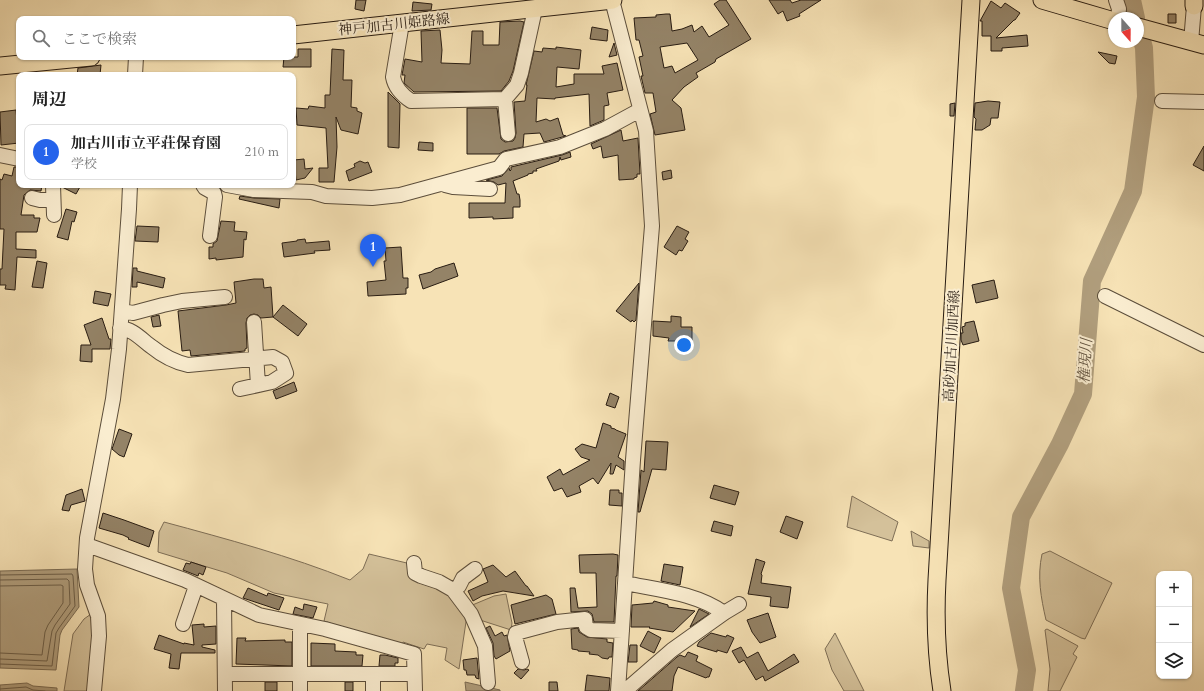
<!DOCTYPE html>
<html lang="ja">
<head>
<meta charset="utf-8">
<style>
  body { margin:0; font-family:Cardo,"Noto Serif JP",serif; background:#f2f2f2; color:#222 }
  .controls { position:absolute; right:12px; bottom:12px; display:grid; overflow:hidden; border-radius:8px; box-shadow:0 1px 3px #0004 }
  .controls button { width:36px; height:36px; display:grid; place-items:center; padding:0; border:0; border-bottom:1px solid #e0e0e0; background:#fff; color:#222; font:20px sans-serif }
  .compass { position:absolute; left:1108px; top:12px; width:36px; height:36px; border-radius:50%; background:#fff; box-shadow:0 1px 3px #0004; rotate:159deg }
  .you { position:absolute; left:684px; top:345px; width:14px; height:14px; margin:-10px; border:3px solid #fff; border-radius:50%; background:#1a73e8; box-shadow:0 0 0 6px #1a73e833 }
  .badge { display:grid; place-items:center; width:26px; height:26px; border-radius:50%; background:#2563eb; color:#fff; font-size:13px; font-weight:700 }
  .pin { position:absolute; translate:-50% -33px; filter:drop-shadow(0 1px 2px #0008) }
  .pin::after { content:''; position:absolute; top:21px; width:14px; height:12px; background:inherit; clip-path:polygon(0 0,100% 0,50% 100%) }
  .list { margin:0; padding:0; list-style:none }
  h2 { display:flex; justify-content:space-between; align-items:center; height:52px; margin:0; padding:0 16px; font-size:17px }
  h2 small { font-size:13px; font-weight:400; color:#767676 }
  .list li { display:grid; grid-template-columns:26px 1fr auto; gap:12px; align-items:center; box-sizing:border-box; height:56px; margin:0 8px 8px; padding:0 8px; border:1px solid #e0e0e0; border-radius:8px }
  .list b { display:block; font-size:15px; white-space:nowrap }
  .list p { margin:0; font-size:13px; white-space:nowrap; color:#767676 }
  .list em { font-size:13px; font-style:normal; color:#767676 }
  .icon { flex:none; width:22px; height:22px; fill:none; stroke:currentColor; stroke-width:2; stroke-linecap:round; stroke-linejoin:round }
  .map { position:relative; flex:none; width:1204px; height:691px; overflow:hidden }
  .search { position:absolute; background:#fff; box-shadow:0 1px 3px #0004; left:16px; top:16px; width:280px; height:44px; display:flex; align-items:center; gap:10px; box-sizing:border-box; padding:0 14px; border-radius:8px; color:#767676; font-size:15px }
  .panel { position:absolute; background:#fff; box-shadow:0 1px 3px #0004; left:16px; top:72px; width:280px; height:116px; border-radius:8px }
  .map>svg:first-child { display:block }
</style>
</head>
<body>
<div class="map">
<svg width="1204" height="691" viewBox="0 0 1204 691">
  <rect width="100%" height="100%" fill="#f7e3b6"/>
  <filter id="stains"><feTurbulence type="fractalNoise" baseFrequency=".005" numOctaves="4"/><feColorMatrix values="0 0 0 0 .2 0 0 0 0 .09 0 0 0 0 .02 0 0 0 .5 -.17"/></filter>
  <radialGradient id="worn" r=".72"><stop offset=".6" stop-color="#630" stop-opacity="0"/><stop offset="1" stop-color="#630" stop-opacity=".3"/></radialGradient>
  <path fill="#d4c19a" stroke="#7e6e56" d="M852,496L898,522L892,541L847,527Z
    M164,522C227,539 290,556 350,580L363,569L369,554L411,564L449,592L467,615L459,669L445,660L447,648L427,644L424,649L403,642L401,647L324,621L328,604L274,593L227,573L158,552L159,532Z
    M911,531L929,541V548L913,546Z
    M1050,551L1112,583L1085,639L1081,638L1046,620C1041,598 1037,577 1042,554Z
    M506,594L512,623L511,630L480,620L470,606L494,596Z
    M91,614L94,633L89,691H64L73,634L84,619Z
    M1047,629L1078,646L1073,654L1077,657L1060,691H1048L1050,669L1045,630Z
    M835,633L864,691H844L832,670L825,649Z"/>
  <path fill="#b19f7e" stroke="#7a6b53" d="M77,569L79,607L62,630L60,635L56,670L0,668V571Z
    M465,682L500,690V691H466Z
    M27,683L33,686L57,688V691H0V685Z"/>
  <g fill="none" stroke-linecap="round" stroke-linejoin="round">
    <path stroke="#6c5e48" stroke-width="1" d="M0,575L72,574L73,576L75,606L59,628L56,633L52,666L0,664
      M0,580L67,579L69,581L70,604L55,625L52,631L47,661L0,659
      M0,586L61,585L63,586V603L48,625L45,632L42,655L0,653
      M0,689L26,687L33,690L45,691"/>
    <path stroke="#b19f7e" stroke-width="18" d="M1132,0L1136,18
      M1024,691L1027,670L1011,588L1021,517L1060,444L1083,394L1092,281L1133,191L1146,97L1144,48L1138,25"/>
  </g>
  <path fill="#948367" stroke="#281c12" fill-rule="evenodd" d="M356,0H366L364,11L355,9Z
    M720,0H726L751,39L716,59L715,62L696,73L698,77L684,87L672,100L681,108L685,130L655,135L650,114L656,112L653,93H645L641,76H643L639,57L643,56L639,40H636L634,18L656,17V15L666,14H670L672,31L682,29L692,25L694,32L702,26L709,37L729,25L714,4ZM687,43L698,60L675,73L672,66L664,68L660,47Z
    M769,0H790L792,3L801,0H821L799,14L800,16L787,21L783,11L778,14Z
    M991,1L1001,8L1005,3L1020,13L1015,20H1014L996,38L1027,35L1028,46L1002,48V51H991V36H982V21H980Z
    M413,2L432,4L431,10L412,11Z
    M1168,14H1176V23H1168Z
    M520,21L524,22L513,71L509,81L501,91L414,92L404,83L405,75H402L405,59L422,62L421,31L440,30L442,50L441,63L470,64L472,31H483V45H499L500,22Z
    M592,27L608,30L607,41L590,39Z
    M614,43L617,55L609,57Z
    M556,47L581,50L579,69L557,67L556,87L574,84V74H604L602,66L617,63L623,90L607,93L609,105L604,106V120L590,126L589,94L555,98V99L537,98L536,122L546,119L550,121L558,118L563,135L566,136L544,142L540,133L524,134L523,147L504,151L499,154H467V108H497L501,139L505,142L513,141L515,138L516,133L514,102L525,101L527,85H526L534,51L542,52L543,48L556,49Z
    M298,49H311V67H283L284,57H298Z
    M332,49L344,50L343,80H352L351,107L357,108V111L362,113L358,134L341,130L336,117L337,147L334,182H319V168H328L326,128L297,125L296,108L308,109L309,106L325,108V95H330Z
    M1098,52L1117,56L1115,64L1109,63Z
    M101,65L100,75H77L78,68Z
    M388,92L400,104L399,148L388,147Z
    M988,101L1000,102L998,118H991L990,125L982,130H975L976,119L974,117L975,103Z
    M955,103L954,116H950V104Z
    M16,110L19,143L1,145L0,112Z
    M621,130L623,141L638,138L640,174H637V177L634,178V179L619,180L618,155L603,158L601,146L593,149L591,144Z
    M419,142L433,143V151L418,150Z
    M1204,146V171L1193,165Z
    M570,152L571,157L561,160L560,157L559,161L536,169L537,171H533V173L528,174V175L513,181L517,194H519L520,200V207H513V218L493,219V217L469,218V203H505L506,183L498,185L494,182L486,180L502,176L509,168L510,171L511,170V167L562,155Z
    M304,159L305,169L313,168L305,178L296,180L294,160Z
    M360,161L365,163L368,162L372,172L349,181L346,171L355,167L354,164Z
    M14,167H19V185H42L41,191L30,190L24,195L21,215H34V218H40L37,232H16V249L36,250V258L17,257L15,290L5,289L6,285H0V269H2L4,229H0V179L2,180L4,174L12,176Z
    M671,170L672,178L663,180L662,172Z
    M62,185H81L76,194L62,187Z
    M240,196L254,198L280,199L279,208L239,199Z
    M66,209L77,212L74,222L72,221L68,240L57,237Z
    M221,221L235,222L234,231L247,232L246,240L244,239L243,257L216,260V258L209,259V247H213V244L217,241Z
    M137,226L159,227L158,242L135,241Z
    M677,226L689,232L685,239L688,241L682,251L679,250L676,255L664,247Z
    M305,239L306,243L329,241L330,250L314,251L315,253L284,257L282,243L297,241V240Z
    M401,247L403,278H408V288H406V294L368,296L367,282L386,280L384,261H386L385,248Z
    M37,261L47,263L43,288L32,287Z
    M454,263L458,276L423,289L419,275L431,272L435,269Z
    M133,268H137V271L165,278L163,288L137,282V287H132Z
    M254,279H263L264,288L271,287L273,317L261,318L258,315L254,314L250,315L247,318L246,323L247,348L245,349V351L191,356L190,350L182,351L178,311L226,305L236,303L234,282Z
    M994,280L998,298L976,303L972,285Z
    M639,283L636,320L634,322L632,320L631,322L616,311Z
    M95,291L111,294L108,306L93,303Z
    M283,305L307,324L298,336L273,317Z
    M159,315L161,326L153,327L151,317Z
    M671,316L681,317V327H692V341H668L669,338L653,336V321L671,322Z
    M102,318L109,339H111L110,349H92V362L80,361L81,345H91L84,325Z
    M974,321L979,341L963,345L961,340V333H963L962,327L965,326V323Z
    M294,382L297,391L276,399L273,391Z
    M610,393L619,397L615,408L606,405Z
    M603,423L611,426V428L615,429L616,430L626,434L618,457L624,461V470L616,465L613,474H610L611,463L598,484L593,478L579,486L581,492L567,497L562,488L554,491L547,477L560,469L563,475L590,460L581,457L575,449L582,444L596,448Z
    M119,429L132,434L124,457L119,455L112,449Z
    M646,441L668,442L666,470L652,469L640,512H638L641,470L644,472Z
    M714,485L739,492L735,505L710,498Z
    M82,489L85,501L71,505L69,511L62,510L66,495Z
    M610,490H619V493H622V506L609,505Z
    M103,513L124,520L154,531L149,547L128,539L129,538L123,535L99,528Z
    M786,516L803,522L797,539L780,532Z
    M714,521L733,526L731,536L711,531Z
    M613,554L618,555L617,576H616L614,622H594L592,614L588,611L571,612L570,588H575L578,608L597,607L596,573H580L579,555Z
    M756,559L765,562L761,574L762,575L761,583L791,587L788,608L770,606L771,597L748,594Z
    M191,562L206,567L203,575L199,573L198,576L183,570L186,563L190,564Z
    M664,564L683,567L680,585L661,581Z
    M493,565L506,577L515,571L526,586H527L534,596L503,591L482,596L473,601L468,591L488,582L483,569Z
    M248,588L267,596L268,593L284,598L279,610L243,598Z
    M546,595L552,599L556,614L515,624L511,605Z
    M654,601L668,605V607L695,611L673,632L649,628L650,627H631L632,605L653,603Z
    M304,604L317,607L313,618L293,614L295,607L303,610Z
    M699,609L709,614L690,627Z
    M768,613L776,637L760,643L752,632L747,620Z
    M204,624V627L216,626V644L202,645V647L215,650V653H181L179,669L169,668L171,654L154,649L159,635L184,644V643L194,645L192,625Z
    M490,626L495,636L502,632L504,636L507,635L510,651L496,659L494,656L493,643L486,628Z
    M578,628L579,632L587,637L607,639V642L613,643L612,657H609L608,659L602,658L598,655L589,654L590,652L578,651V650L572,649L571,629Z
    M648,631L661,638L654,653L640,646Z
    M711,633L726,637L727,635L734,638L727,653L717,650V652L697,646L699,642Z
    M237,638H246L245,641L285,640V642H292V666L236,664Z
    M311,643L335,644V651L356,652V655H363L362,666H311Z
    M630,645H637V662H628Z
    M741,647L747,658L758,652L768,671L794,654L799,662L765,681L763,676L756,680L744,660L739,663L732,651Z
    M688,652L698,656L696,661L712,669L709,677H707L706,678L678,667L674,676L672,691H638L677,657L680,655L685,657Z
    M380,655H385L398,658V663H395V666H379Z
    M477,658L479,679L476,678L475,675H467L466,670H464L463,660Z
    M518,669L524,670L527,669L529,670L521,679L514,673Z
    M587,675L610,678L609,691H585Z
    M265,682H277V691H265Z
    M345,682H353V691H345Z
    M549,682H557L558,691H549Z"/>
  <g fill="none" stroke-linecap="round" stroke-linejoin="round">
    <g stroke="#5c4e3b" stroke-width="16">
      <path id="minor" d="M612,0L646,131L652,226L633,460L618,691
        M1116,0L1119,9L1118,18
        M402,23L393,77C395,88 402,95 411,101L505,99L517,85L521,73L535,9
        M1191,42L1194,6
        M135,75L136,57
        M505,99L508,134
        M1162,101L1204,102
        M0,155L19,159
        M53,185L54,215
        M203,185L205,188L214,193L215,197L210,236
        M227,185L254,190L312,192L326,196L372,198L400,195L499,168L506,159L560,147L605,129L640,110
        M445,185L453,187L490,189
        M32,198L40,200H49L53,197
        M1105,296L1204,345
        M122,311L133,313L163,305L182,301L225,297
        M254,322L258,385
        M120,328C133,329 142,340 152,347C163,356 175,362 188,365L273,357L282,362L286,373L272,382L240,389
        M87,545L185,580L259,615L325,629L414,654L415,691
        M414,563L415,573L421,576L439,582L453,590L471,614L485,646L488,683
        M625,583C659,590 696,593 724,613
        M453,590L459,586L463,578L475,569
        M224,600L225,691
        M183,624L196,586
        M300,624V691
        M522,662L515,637L516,633L557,622L585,619L586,627L591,630L622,631
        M225,674H414
        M373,674V691
        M94,691L99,636L98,616L87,585L85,569L87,538L113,399L119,349L129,209L130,185
        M620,691L626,690L672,650L724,613L739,604"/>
    </g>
    <g stroke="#281c12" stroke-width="19">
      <path id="major" d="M1042,0L1114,21
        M1194,6V0
        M1138,27L1204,45
        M293,35L613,0
        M0,66L91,57
        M942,691C936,653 935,618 937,580L971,0"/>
    </g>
    <use href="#minor" stroke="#faedd0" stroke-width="14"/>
    <use href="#major" stroke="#f7e3b6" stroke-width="17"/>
  </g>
  <g text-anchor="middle" stroke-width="4" stroke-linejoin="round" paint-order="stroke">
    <g font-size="14" fill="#281c12" stroke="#faedd0">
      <text transform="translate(394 24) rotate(-6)" y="5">神戸加古川姫路線</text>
      <text transform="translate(951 346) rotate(-87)" y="5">高砂加古川加西線</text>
    </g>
    <g font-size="15" font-style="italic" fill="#5f503d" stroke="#faedd0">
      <text transform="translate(1085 361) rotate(-86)" y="5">権現川</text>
    </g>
  </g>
  <rect width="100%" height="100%" filter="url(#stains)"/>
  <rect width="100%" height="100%" fill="url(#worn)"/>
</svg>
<div class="controls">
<button>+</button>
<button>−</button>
<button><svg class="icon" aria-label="layers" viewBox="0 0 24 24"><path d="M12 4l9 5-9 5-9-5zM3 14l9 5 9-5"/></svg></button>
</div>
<svg class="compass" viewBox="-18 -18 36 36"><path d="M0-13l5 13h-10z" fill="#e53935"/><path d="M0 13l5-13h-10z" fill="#767676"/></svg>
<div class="you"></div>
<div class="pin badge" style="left:373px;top:267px">1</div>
<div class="search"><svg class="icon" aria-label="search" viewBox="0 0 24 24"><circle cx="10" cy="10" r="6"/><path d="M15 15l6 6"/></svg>ここで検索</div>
<section class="panel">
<h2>周辺<small></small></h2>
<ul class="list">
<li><span class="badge">1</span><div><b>加古川市立平荘保育園</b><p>学校</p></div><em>210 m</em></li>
</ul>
</section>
</div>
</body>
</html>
